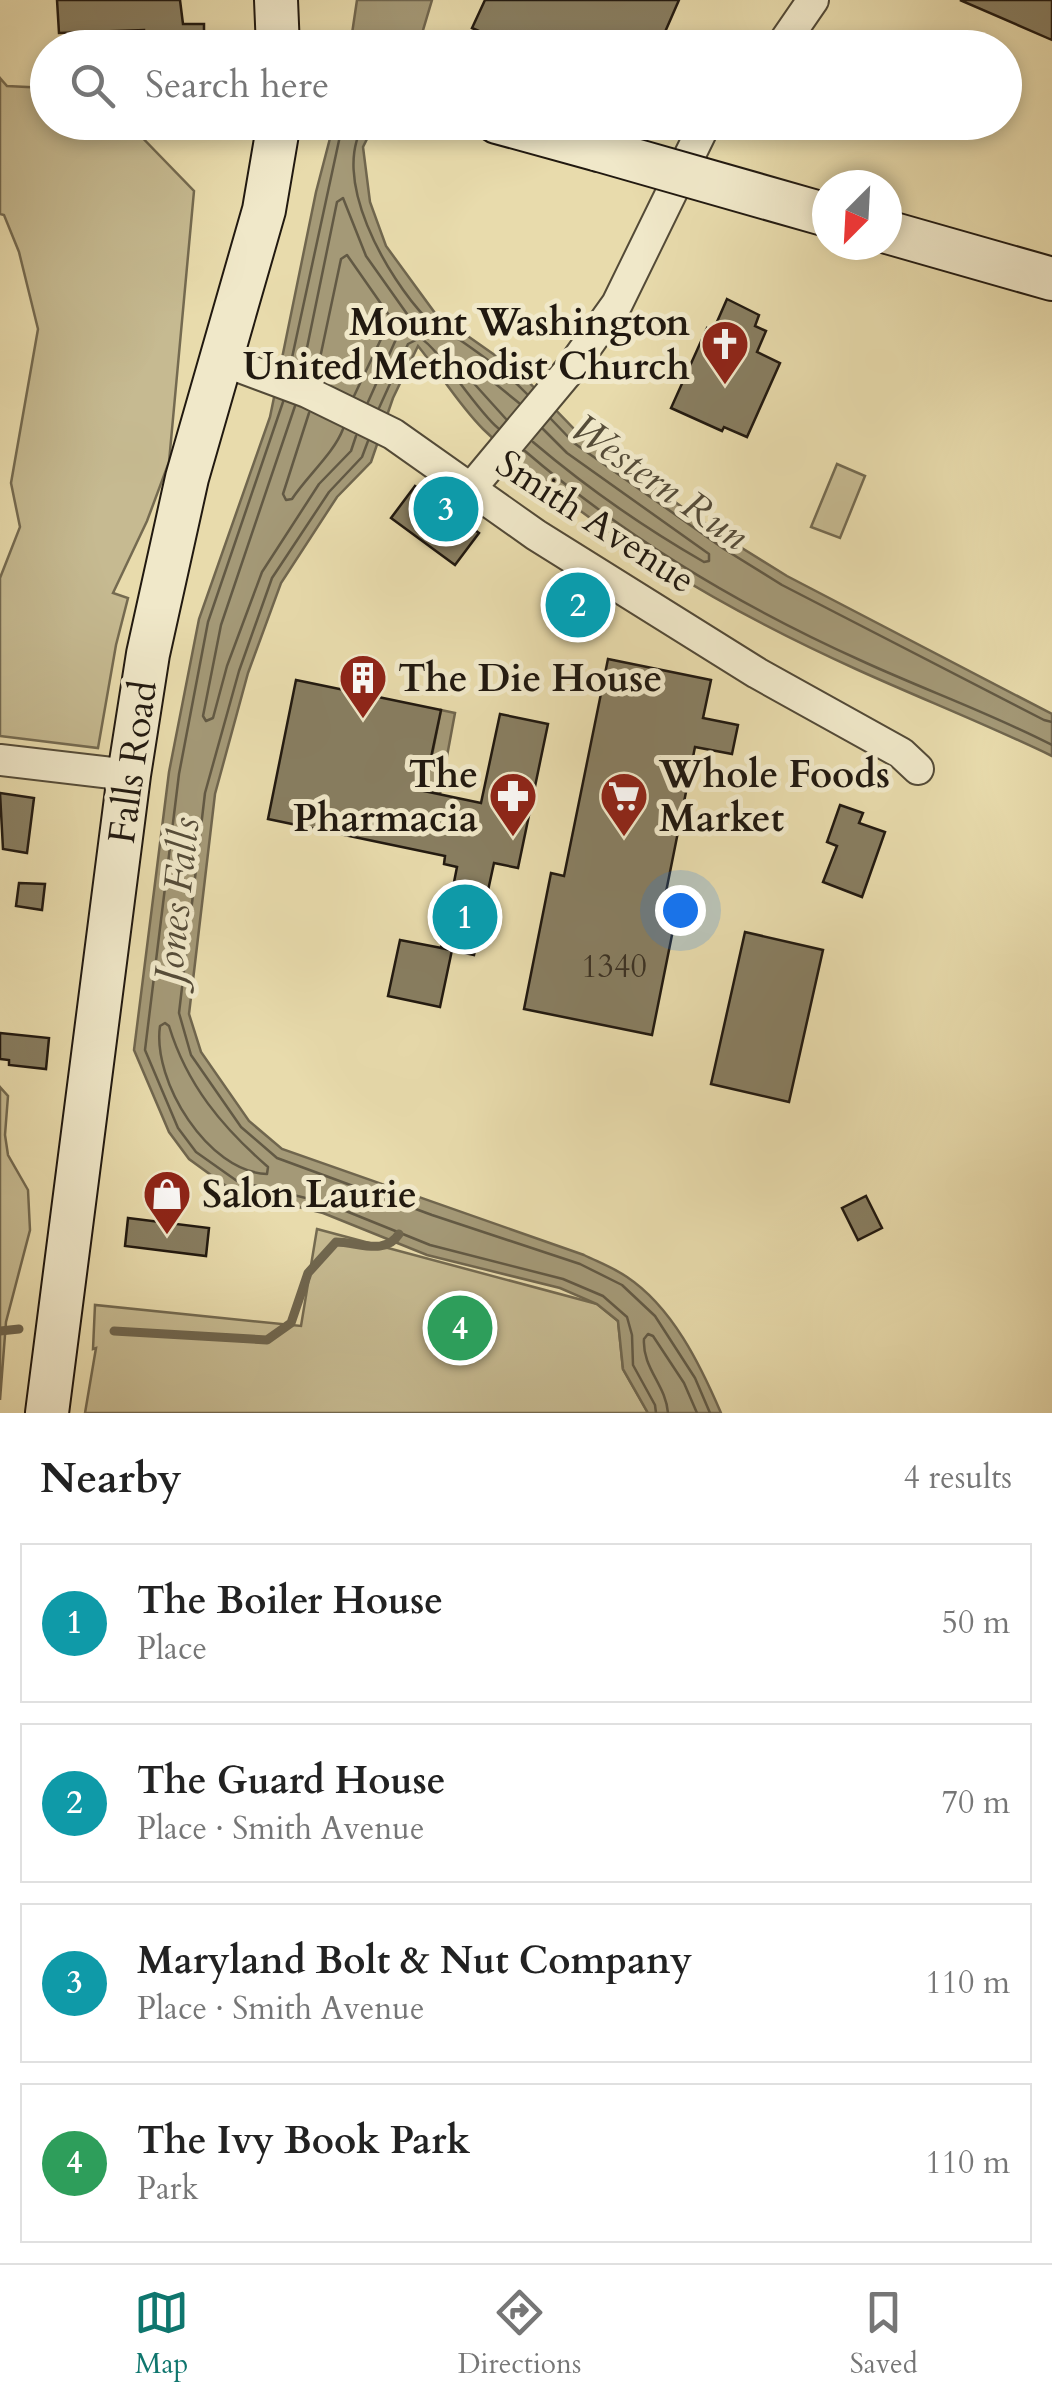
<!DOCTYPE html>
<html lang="en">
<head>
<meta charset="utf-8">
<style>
  body { margin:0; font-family:Cardo,serif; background:#f2f2f2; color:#222 }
  .compass { position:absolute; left:812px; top:170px; width:90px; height:90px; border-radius:50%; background:#fff; box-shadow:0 5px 15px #0003; rotate:204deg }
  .you { position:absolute; left:680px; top:910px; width:35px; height:35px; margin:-25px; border:8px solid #fff; border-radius:50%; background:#1a73e8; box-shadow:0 0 0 15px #1a73e833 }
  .badge { display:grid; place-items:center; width:65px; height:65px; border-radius:50%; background:#0f766e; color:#fff; font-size:32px; font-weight:700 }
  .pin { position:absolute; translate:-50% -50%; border:5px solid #fff; box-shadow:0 2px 10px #0006 }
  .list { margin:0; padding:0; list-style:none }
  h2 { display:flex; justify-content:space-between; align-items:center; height:130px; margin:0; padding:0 40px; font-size:42px }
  h2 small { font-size:32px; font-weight:400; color:#767676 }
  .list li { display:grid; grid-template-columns:65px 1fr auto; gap:30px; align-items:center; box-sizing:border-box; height:160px; margin:0 20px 20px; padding:0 20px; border:2px solid #e0e0e0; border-radius:0px }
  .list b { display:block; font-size:38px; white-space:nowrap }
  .list p { margin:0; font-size:32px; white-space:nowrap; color:#767676 }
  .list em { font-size:32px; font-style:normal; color:#767676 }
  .icon { flex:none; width:55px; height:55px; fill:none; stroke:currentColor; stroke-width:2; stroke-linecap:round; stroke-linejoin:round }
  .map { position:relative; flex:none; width:1052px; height:1413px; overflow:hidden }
  .search { position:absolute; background:#fff; box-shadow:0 5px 15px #0003; left:30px; right:30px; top:30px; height:110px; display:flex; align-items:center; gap:25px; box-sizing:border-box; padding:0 35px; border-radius:55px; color:#767676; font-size:38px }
  .sheet { height:850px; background:#fff }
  nav { display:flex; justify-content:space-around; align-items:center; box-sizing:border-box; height:140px; border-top:2px solid #e0e0e0; background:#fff; font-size:28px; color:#767676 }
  nav a { display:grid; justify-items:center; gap:5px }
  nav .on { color:#0f766e }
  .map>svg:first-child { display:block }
</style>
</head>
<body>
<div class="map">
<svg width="1052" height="1413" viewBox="0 0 1052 1413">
  <rect width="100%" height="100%" fill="#e8dbac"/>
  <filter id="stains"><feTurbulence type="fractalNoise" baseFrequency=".002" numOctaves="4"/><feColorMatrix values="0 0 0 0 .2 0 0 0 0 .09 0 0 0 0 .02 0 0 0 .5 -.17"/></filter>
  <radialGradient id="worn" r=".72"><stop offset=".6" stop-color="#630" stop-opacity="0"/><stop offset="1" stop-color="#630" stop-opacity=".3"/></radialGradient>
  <path fill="#c6ba91" stroke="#746a50" stroke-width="2.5" d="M0,78L7,86L47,88L48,122L128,123L194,191L169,462L147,521L113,593L128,598L116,645L98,748L0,736V578L20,527L11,483L38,329L19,252L4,215L0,214Z
    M837,464L865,476L840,538L811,527Z
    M0,1087L8,1096L5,1135L8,1155L28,1190L30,1230L6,1322L0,1400Z
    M317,1229L597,1304L618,1321L623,1369L648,1413H85L96,1348L93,1349L95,1305L301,1326Z"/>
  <path fill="#a49977" stroke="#70664e" stroke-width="2.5" d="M357,0H432L418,47H350Z
    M334,123H380L371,131L363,147L370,202L386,246L435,313L519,372L580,435L729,540L787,576L1052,714V756C988,725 922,699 858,670C725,610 589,531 483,429C458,404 440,373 418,346L393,398L371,462L337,497L281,583L248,673L215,794L189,1014L201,1052L249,1121L282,1149L584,1255C598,1262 614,1268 627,1277C672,1307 700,1364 721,1413H648L623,1369L618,1321L597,1304L560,1288L427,1255L323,1213L233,1191L189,1159L169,1132L134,1050L169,772L199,619L270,417L316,192Z
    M441,710L455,713L440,794L425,791Z"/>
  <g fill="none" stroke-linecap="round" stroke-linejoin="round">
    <path stroke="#625944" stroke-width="2.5" d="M366,122C327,175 388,279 427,319C435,328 449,334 460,340C483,356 507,373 527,394
      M290,367L343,122
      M302,372L337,202L343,198L366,256L412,321L397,337L368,402
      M316,377L341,259L347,255L391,318L354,396
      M283,402L208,622L179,774L145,1050L178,1128L196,1152L237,1181L326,1203L430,1245L563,1279L603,1296L627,1317L632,1335L633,1365L655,1405L656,1413
      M295,406L221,625L203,716L206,721L213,718L227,666L262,572L319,484L351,451L356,436
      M379,408L408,344L420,338C438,347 475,409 498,428
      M309,413L283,494L286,500L292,499C307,476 334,453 343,429
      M506,419L469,378L464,365L471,364L519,403
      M551,419L574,443L724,549L782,585L1044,720L1052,722
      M368,441L362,457L329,492L272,578L239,671L205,793L179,1013L191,1055L241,1127L277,1158L432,1215L580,1264L622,1285L655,1316L695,1378L710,1413
      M533,442C586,487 643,527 704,562L709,561V554L567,453L543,429
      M525,451C625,537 742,607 862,661C925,690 990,713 1052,745
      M165,1023L169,1026C187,1085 222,1127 268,1167L267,1174C208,1172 152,1081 160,1026Z
      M668,1413C666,1385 642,1368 644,1339L648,1334L653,1336L684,1383L697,1413"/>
    <path stroke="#70664e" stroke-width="9" d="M0,1331L19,1329
      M114,1331L267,1340L291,1323L308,1273L336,1242C358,1242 385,1256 399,1234"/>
  </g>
  <path fill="#887e61" stroke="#211910" stroke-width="2.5" d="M57,0H180L183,24H204V48H144V30L59,33Z
    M485,0H679L658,48H649L613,32L607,48H517L472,28Z
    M960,0H1052V40Z
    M727,299L759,315L755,326L766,331L757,352L780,363L747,437L724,427L722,431L671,408L707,328L713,331Z
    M415,486L479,533L455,565L391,518Z
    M608,659L711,680L703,718L738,725L732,754L695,747L665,897L679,900L652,1035L524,1009L551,873L564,876Z
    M296,680L441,710L424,791L481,803L500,714L548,724L518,868L494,863L474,955L441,948L457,867L444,864L445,856L268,819Z
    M0,793L34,798L27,853L3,849Z
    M840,805L863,813L859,823L885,832L862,897L823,882L837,846L827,842Z
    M19,883L45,884L42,910L16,906Z
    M745,932L823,950L789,1102L711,1084Z
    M400,940L452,950L440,1007L388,996Z
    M0,1033L49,1038L46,1069L9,1065V1060L0,1059Z
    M866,1196L882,1228L858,1240L842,1208Z
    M128,1218L209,1228L206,1256L125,1246Z"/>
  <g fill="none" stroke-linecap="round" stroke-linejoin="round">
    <g stroke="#534a37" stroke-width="34">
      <path id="minor" d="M780,48L813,0
        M221,360L307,392L393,434L536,535L757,673L901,753L918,769
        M472,487L572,367L617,304L706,122
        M0,760L129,775"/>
    </g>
    <g stroke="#211910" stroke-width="46">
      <path id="secondary" d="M276,0L278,48
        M497,122L599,150
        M887,232L1052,279
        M47,1413L129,775L148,654L187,478L264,210L279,122"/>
    </g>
    <use href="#minor" stroke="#f0e8c9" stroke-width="30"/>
    <use href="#secondary" stroke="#f0e8c9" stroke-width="42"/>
    <g stroke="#211910" stroke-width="46" stroke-linecap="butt">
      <path id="secondary-bridge" d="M599,150L827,215"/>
    </g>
    <use href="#secondary-bridge" stroke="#f0e8c9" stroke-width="42"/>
  </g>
  <defs>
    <g id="church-pin" transform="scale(2.5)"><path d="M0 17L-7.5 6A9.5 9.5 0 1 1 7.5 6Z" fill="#8f2418" stroke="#f0e8c9"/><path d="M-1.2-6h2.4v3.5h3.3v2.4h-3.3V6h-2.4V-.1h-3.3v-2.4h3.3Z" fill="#fff"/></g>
    <g id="building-pin" transform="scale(2.5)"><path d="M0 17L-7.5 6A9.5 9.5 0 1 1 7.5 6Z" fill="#8f2418" stroke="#f0e8c9"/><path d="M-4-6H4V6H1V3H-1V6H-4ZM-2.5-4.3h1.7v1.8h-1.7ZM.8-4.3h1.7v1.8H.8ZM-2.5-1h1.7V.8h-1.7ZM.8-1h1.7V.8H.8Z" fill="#fff"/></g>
    <g id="pharmacy-pin" transform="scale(2.5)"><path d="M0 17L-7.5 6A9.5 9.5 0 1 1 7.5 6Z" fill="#8f2418" stroke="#f0e8c9"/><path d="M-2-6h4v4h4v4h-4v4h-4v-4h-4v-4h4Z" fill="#fff"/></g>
    <g id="supermarket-pin" transform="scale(2.5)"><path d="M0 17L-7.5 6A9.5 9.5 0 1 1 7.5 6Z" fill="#8f2418" stroke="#f0e8c9"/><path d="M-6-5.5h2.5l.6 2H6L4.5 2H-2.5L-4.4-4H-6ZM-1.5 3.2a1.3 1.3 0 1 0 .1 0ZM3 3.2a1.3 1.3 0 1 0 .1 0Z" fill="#fff"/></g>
    <g id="shop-pin" transform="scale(2.5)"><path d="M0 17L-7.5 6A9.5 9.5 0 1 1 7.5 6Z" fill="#8f2418" stroke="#f0e8c9"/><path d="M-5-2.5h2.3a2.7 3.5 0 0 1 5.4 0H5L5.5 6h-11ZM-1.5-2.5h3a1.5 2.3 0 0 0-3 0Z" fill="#fff"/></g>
  </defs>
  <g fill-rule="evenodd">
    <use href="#church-pin" x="725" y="344"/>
    <use href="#building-pin" x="363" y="678"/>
    <use href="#pharmacy-pin" x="513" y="796"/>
    <use href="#supermarket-pin" x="624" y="796"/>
    <use href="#shop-pin" x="167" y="1194"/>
  </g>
  <g text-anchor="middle" stroke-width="10" stroke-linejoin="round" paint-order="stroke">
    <g font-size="32" fill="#3b3224">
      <text x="614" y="977">1340</text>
    </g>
    <g font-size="38" font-weight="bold" fill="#211910" stroke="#f0e8c9" text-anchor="start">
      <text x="690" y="335" text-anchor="end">Mount Washington<tspan x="690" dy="44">United Methodist Church</tspan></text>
      <text x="398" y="691">The Die House</text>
      <text x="478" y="787" text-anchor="end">The<tspan x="478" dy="44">Pharmacia</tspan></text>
      <text x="659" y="787">Whole Foods<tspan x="659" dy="44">Market</tspan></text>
      <text x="202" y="1207">Salon Laurie</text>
    </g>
    <g font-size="38" fill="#211910" stroke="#f0e8c9">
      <text transform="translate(596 521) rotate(33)" y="13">Smith Avenue</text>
      <text transform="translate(132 762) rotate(-82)" y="13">Falls Road</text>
    </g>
    <g font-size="40" font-style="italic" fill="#554c39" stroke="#f0e8c9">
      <text transform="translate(660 481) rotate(35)" y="14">Western Run</text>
      <text transform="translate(176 900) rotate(-84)" y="14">Jones Falls</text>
    </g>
  </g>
  <rect width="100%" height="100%" filter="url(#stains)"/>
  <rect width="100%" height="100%" fill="url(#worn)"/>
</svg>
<svg class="compass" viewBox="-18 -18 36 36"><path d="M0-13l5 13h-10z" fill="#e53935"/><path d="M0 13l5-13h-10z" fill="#767676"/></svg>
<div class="you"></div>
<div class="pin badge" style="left:465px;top:917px;background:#0f9aa8">1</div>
<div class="pin badge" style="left:578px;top:605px;background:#0f9aa8">2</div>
<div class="pin badge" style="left:446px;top:509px;background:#0f9aa8">3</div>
<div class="pin badge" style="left:460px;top:1328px;background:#2e9e5b">4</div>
<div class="search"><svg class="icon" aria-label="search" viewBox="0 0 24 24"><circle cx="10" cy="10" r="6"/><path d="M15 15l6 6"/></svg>Search here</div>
</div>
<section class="sheet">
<h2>Nearby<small>4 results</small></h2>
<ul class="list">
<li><span class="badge" style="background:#0f9aa8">1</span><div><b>The Boiler House</b><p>Place</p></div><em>50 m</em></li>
<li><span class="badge" style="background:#0f9aa8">2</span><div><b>The Guard House</b><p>Place · Smith Avenue</p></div><em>70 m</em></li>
<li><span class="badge" style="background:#0f9aa8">3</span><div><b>Maryland Bolt &amp; Nut Company</b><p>Place · Smith Avenue</p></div><em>110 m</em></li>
<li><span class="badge" style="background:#2e9e5b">4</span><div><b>The Ivy Book Park</b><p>Park</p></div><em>110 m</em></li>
</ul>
</section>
<nav>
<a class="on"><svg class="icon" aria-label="map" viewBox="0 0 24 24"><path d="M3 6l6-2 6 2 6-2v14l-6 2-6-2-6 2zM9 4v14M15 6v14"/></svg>Map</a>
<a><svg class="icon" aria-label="directions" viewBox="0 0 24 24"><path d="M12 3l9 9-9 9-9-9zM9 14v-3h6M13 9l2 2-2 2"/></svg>Directions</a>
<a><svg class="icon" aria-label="saved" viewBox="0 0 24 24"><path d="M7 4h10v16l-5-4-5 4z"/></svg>Saved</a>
</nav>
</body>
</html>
